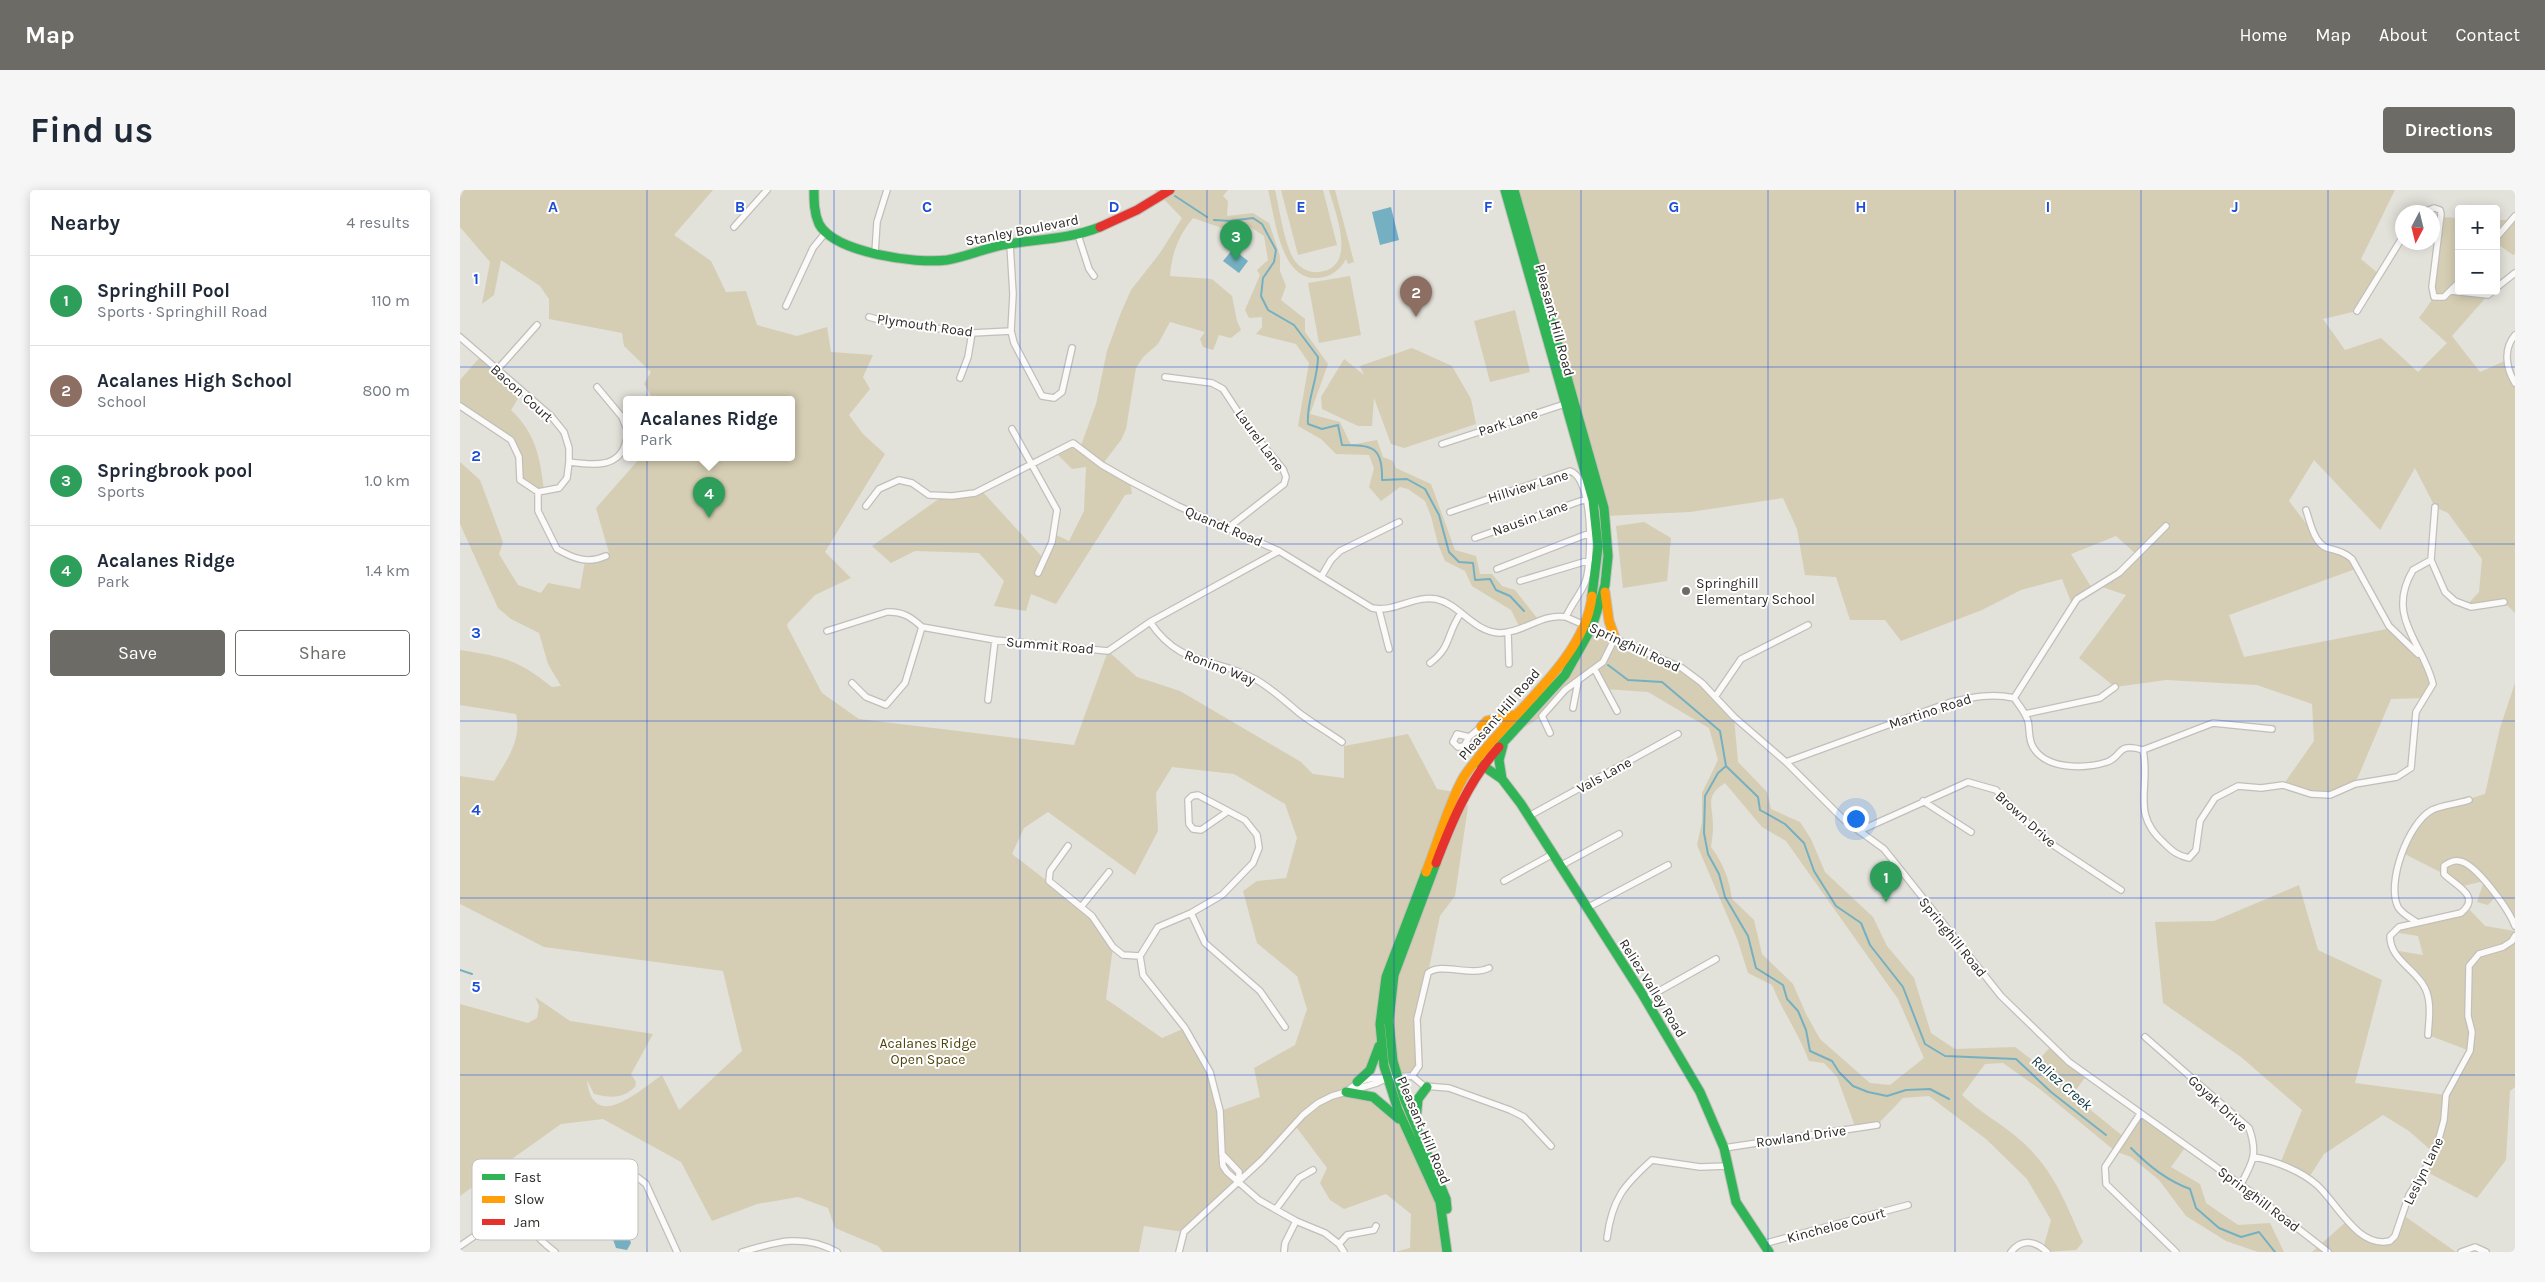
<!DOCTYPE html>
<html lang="en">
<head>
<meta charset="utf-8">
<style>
  body { margin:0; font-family:Karla,sans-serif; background:#f6f6f7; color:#1f2937 }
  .controls { position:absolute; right:15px; top:15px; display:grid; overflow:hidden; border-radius:5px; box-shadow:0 2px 12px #0003 }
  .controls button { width:45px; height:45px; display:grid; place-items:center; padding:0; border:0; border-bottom:1px solid #e0e1e3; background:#fff; color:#1f2937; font:25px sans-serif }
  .compass { position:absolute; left:1935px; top:15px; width:45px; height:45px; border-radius:50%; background:#fff; box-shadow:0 2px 12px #0003; rotate:187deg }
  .you { position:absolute; left:1395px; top:628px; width:18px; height:18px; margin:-12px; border:4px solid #fff; border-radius:50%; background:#1a73e8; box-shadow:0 0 0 8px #1a73e833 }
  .badge { display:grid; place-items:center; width:32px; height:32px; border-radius:50%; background:#6c6b66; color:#fff; font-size:16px; font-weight:700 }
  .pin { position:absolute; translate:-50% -41px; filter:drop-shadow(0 1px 2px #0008) }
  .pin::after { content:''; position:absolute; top:26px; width:18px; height:15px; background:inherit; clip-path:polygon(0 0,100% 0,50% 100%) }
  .popup { position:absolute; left:163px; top:206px; width:172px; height:65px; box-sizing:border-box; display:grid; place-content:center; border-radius:5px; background:#fff; filter:drop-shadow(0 1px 4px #0005); font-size:16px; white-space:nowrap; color:#747a83 }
  .popup b { font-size:19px; color:#1f2937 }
  .popup::after { content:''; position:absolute; left:50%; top:100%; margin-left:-10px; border:10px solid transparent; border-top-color:#fff }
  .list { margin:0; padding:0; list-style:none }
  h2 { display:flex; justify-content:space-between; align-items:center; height:65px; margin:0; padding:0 20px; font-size:21px }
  h2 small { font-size:16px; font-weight:400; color:#747a83 }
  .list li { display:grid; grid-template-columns:32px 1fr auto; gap:15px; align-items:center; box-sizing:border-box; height:90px; padding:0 20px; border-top:1px solid #e0e1e3 }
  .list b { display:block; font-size:19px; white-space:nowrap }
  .list p { margin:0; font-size:16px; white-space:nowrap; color:#747a83 }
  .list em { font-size:16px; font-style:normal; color:#747a83 }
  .actions { display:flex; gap:10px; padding:15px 20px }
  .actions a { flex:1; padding:11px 0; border:1px solid #6c6b66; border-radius:5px; text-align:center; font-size:18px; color:#6c6b66 }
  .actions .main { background:#6c6b66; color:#fff }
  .map { position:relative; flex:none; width:2055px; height:1062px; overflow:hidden; border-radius:5px }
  header { display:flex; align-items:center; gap:30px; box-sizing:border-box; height:70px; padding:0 25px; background:#6c6b66; color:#fff }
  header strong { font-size:24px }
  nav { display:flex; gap:28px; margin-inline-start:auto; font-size:18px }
  .intro { display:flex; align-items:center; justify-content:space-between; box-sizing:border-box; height:120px; padding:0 30px }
  h1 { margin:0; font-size:35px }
  .button { padding:12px 22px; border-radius:5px; background:#6c6b66; color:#fff; font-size:18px; font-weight:700 }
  main { display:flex; gap:30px; padding:0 30px }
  aside { flex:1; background:#fff; border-radius:5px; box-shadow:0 2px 12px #0003 }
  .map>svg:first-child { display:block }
</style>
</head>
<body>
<header>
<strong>Map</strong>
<nav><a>Home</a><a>Map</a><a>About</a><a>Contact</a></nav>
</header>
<div class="intro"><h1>Find us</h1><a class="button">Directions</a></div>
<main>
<aside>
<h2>Nearby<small>4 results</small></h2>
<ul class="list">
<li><span class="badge" style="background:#2e9e5b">1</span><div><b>Springhill Pool</b><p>Sports · Springhill Road</p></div><em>110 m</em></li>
<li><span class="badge" style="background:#8d6e63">2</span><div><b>Acalanes High School</b><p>School</p></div><em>800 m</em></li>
<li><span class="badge" style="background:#2e9e5b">3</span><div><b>Springbrook pool</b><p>Sports</p></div><em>1.0 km</em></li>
<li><span class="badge" style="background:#2e9e5b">4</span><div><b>Acalanes Ridge</b><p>Park</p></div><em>1.4 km</em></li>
</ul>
<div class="actions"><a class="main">Save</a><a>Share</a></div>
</aside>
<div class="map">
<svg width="2055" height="1062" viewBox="0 0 2055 1062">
  <rect width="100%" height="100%" fill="#e2e1da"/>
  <path fill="#d5ceb4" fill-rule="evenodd" d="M4,0H253L214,45L251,71L266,102L286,101L297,135L337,146L367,137L371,162L413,165L403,187L410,199L389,225L403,244L425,264L365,362L391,388L355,405L328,433L327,436L362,503L399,529L614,555L648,461L677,487L720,501L841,572L853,584L884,588V556L948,544L977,599L995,602L939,750L920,851L898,902L935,925L980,1012L987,1062H935L950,1058L951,1024L926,1004L884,1019L870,1010L860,993L867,978L834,934L802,970L724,1042L684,1036L679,1062H423L418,1056L375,1038L368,1018L338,1007L297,1014L252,1031L221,972L143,929L101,934L0,1006V814L68,833L77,828L79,816L75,807L110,831L193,844L171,884L176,892L175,897C162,909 151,908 134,904L127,890C133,944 180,900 202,885L219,920L282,861L263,781L84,757L0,714V586L34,591C47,570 62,550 56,524L0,515V460C44,467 57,469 92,497L101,496L88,474L79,443L51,429L38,418L0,334V272L20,290L43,352L39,364L58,395L81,403L88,393L120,399L125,371L149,363L136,318L181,267H332V209H193L184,194L191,182L164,156L162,143L89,129V109L80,96L41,70L34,105L22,114L30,72L0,37V8ZM712,577L774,584L825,614L837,648L826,688L797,691L783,701L797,753L837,786L847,819L835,855L794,878L800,907L760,921L750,882L725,838L702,848L646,809L653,757L632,726L552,664L564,638L588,622L675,685L698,641L696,603ZM762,965L779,982V991L763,976Z
    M695,0H768L763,6L768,11L767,26L793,23L809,33L820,66V81L826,96L821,110L845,129V142L868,174L850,224L880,232L891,255L917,250L923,267L933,271L936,278L971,294L995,360L1016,366L1020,384H1032L1042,396L1055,400L1081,433L1060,438L1051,420L1012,396L1005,381L985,371L978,354L971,326L965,311L948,299L940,297L921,311L909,297L914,278L909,265L876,264L861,249L838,236L849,173L836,154L796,144L802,137V127L789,128L785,120L800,85L797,80L808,70L804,46L786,34L762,38L733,28C718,47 712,62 710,86L752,89L772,106L777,131L781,140L771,148L759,145L753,160L743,157L740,149L745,142L710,132L698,154L683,167L676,178L666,239L661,250L642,275L670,291L672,304L665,305L596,414L571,404L566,421L534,416L544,391L519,363L455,361L431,373L412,356L483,306L521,300L584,369L594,344L609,351L624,321L626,277L612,279L595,262L613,253L620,258L636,214L647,161L660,125L671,100L700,63L722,28Z
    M808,0H815C819,17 825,58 835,71C840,78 849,83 858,82C899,79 875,22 869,0H875L894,72L888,74L886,69C880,80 871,87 858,88C820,91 815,27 808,0Z
    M821,0H863L877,55L838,65Z
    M1054,0H1935L1901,69L1920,85L1897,121L1863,129L1885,160L1921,148L1958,182L1987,153L1959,128L1974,107L1972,97L1981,27L1999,28V92L1992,101L2028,105L1992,146L2020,182L2047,170L2055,193V423L2044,412L2006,416L2019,402L2022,369L1988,323L1975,317L1955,278L1920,340L1854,270L1829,311L1860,352L1884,361L1898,378L1769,425L1784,467L1927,439L1963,469L1973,494L1966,508L1931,509L1895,594C1861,609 1857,606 1823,595L1854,551L1852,514L1797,495L1706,490L1655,497L1619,468L1666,405L1639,396L1677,365L1656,346L1611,364L1633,400L1617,409L1613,417L1602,389L1561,400L1522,420L1441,451L1425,430H1390L1376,387L1345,385L1337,339L1323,308L1230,322L1145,326L1115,211L1114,196L1107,182L1104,160L1085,108Z
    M2055,26V64L2053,65L2036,53V30H2051Z
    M890,86L901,145L859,153L848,93Z
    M1055,120L1070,182L1030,192L1014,131Z
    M952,158L992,176L1011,209L1016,234L944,258L931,254L914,208L912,236H898L862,219L861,207L884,169L904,185L900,176Z
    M21,166L62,202L51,220C76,244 80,267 84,301L78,302L60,290L59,267L51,250L0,216V190Z
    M1184,332L1211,348L1207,391L1163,398L1156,336Z
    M1132,437L1228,482L1274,527L1278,572L1307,602L1311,619L1340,632L1351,649L1365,682L1413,727L1427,756L1454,788L1471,843L1495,859L1555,857L1576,873L1592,855L1627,885L1612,905L1664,947L1680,924L1727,955L1711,977L1740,994L1746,1013L1778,1035L1810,1033L1824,1062H1798L1766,1051L1726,1026L1699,990L1671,967L1655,961L1581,900L1543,873L1525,874L1502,905C1519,922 1541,933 1559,949C1594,979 1605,1012 1623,1052L1616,1060L1587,1062L1583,1059L1591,1030L1567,989L1526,949L1469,906L1443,908L1417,935L1396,939L1377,887L1364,873L1349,871C1339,844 1323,822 1312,795L1288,783L1278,751L1237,655L1242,632V603L1258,570L1249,538L1188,502L1145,499L1135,480L1105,500L1082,526L1044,551L1094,498ZM1265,593L1302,637L1326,651L1438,809L1464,868L1430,895L1410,893L1360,849L1346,824L1333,794L1302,764L1294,730L1272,709C1269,688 1263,673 1251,657C1252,650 1253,643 1253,636C1253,614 1244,607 1265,593Z
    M2055,493V736L2037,705L2028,715L2017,712L2024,691L1999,697L1984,684L1941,662L1944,653L1973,620L2025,604L2040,538Z
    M1004,608L1008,616L995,706L980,726L968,783L959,814L956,883L937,886L930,807Z
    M1839,695L1858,760L1922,790L1895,893L1986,905L2010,861L1968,845L1967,802L1933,760L1963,765L1958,746L1933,742L1939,737L1977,729L2008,718L2025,736L2055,741V897L2050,901L2046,970L2017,1008L1965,981L1974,963L1949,941L1923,925L1864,964L1848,989L1820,974L1842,920L1781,867L1703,813L1695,732L1754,731Z
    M1943,1025L1996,1062H1852L1888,1030L1904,1045L1930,1051Z"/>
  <path fill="#74b0c2" d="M931,17L939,50L920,55L912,22Z
    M773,59L788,71L779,83L763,71Z
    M117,1016L138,1027L137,1034L130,1036L117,1031L114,1018Z
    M158,1025C170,1033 167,1042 171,1053L167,1060L156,1058L148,1035Z"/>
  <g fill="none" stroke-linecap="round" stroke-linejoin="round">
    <path stroke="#74b0c2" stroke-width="2" d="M715,6L747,27
      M754,30L770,31L793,28L802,34L816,60L814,72L803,88L801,106L808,120L834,135L858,167C858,190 846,211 848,234L862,239L878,235L882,255C912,255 923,256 922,290L947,289L965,299L979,325L989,362L999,372L1013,373L1015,390L1030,389L1036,400L1050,406L1064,421
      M1148,475L1168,490L1202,492L1260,541L1266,576L1298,607L1300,620L1325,634L1344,653L1354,681L1376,716L1401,733L1410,755L1443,797L1465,854L1485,866L1556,869L1591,902L1646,945
      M1266,576L1258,583L1245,606L1244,643L1248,664L1259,684L1265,707L1288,746L1296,778L1323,795L1327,809L1338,821L1346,840L1350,861L1372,871L1379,882L1393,896L1408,902L1427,906L1446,900L1470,899L1489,909
      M0,780L12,784
      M1671,958C1689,976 1706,990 1730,999L1736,1018L1759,1038L1781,1047L1799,1042L1815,1062
      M138,1032L148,1035"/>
    <g stroke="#c0bfba" stroke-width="8">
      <path id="street" d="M1964,22L1974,18L1980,20L1981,24L1972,97L1974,107H1984L1999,92
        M274,37L307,0
        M618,45L629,79L634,86
        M2036,48L2055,26
        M550,54L553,104L551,141L554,153L582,206L594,208L602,202L612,158
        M415,63L417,32L427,0
        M2036,98L2055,83
        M1991,101L2028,105L2033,101
        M326,116L353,58L366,42
        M1897,121L1942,48
        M409,127L427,132L512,143L551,141
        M2055,145C2043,159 2046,178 2055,193
        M0,147L91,226L104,242L109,258V272L107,288L99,298L78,302L60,290L59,267L51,250L0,216
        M37,180L77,135
        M705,187L752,193L763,199L788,237L823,279L826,287L824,294L768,338
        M500,188L508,167L512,143
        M137,197L162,227L166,237
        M552,239L597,320L592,352L578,383
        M982,254L1108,213
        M109,272C132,275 160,279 166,251
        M78,302V321L97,359C114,369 128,374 146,366
        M406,316L419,299L439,290L452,293L469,305L492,306L515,303L613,253L642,275L670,291L718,316L819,361L912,418C934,423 954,405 976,409C1000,414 1013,442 1040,443C1063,443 1082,423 1106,427L1222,478L1242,493L1274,527L1326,572L1383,629L1424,659L1541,806L1609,872L1791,1002L1868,1062
        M1975,317L1971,370L1985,402L1995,411L2011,417L2044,412
        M1846,320C1850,332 1854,353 1867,358C1878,361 1884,362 1892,369L1929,436L1958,464
        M990,322L1110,281C1134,289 1132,369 1126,390C1122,403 1111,414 1106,427
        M1015,348L1126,309
        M1037,379L1130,343
        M861,387L871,370L880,361L939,332
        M1060,391L1130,370
        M919,420L929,459
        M690,432C721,478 753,466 795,489C811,498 824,510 838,522C852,533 868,542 882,552
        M367,441L427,422C442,421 451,427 462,437
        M1048,442L1049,474
        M970,473C992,457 986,444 1001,423
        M1135,480L1157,521
        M392,493L406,507L426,515L445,493L462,437L535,450L648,461L690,432L819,361
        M1255,507L1281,469L1348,435
        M1554,508L1617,409L1659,383L1706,336
        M528,510L535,450
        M1113,518L1118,492
        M1565,524L1640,508L1655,497
        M1090,543L1082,526L1105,500L1143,472L1155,448
        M1009,547L997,544L993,552L998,557L1004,556L1009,547L1021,537
        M1683,560L1753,533L1812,539
        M1326,572L1491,512C1513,507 1532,503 1554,508C1559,515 1565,522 1568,531C1570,539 1568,549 1573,557C1586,580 1625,579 1647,572C1664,566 1655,552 1683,560C1691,598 1670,623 1704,653C1712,661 1718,666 1729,668L1736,660L1740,631L1755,608L1778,596L1801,598L1823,595L1851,604L1870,605L1895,594L1937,587L1951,578L1956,522L1973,494C1963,452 1925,427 1953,380L1971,370
        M1463,611L1511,642
        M767,622L741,640L733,639L729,634L728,610L732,606L738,605L785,630L797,645L799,658L793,673L762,705L731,723L698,737L680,766L683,785L725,838L750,882L760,921L762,964L763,976L767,982L799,1010L836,1031L865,1043L879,1054L884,1062
        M1069,626L1218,544
        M1399,641L1508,592L1536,600L1581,647L1661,700
        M608,656L590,681L589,691L632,726L653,757L663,765L680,766
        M1100,676L1159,644
        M1044,691L1093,664
        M621,717L649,682
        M1127,718L1208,675
        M731,723L745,753L800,801L825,837
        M1956,732C1951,728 1942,724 1938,717C1926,693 1948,633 1972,620C1982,615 1998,614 2009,610
        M1185,809L1256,769
        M1968,845C1969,830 1972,812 1965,798C1956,779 1930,770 1930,746L1939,737L2001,723C2022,706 1996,696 1984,684V676C1988,673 1993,670 1999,671C2016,673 2049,720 2055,736
        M1685,847L1789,938C1798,963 1793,972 1781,994
        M952,886L959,876L957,829L968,783C981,772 1010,787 1029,778
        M935,887L952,886L964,896L989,898L1050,920L1064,927L1091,956
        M887,901C899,890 910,887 926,888
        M1680,924L1645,977L1646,994L1716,1062
        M1264,958L1417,935
        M762,964L779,982V991
        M1794,967C1816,971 1841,981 1857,995C1877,1013 1898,1059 1930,1051L1935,1046L1949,1005L1975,963L1984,930L1986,905L2010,861L2012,842L2008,826L2009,776L2019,764L2043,757L2052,751L2055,746
        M816,1019L839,988L853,980
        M1147,1048C1152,1009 1164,995 1192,970L1240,977L1268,976
        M879,1054L887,1045L914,1040L916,1036
        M1303,1054L1448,1015
        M0,1056L45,1025
        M95,1062C77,1048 67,1039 67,1015C66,962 146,983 177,987L186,994L217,1062
        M282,1062C315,1052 344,1043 377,1062
        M719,1062L724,1042L802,970L843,925L858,913L872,906L917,893L927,888
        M824,1062L825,1053L836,1031
        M1551,1062C1562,1048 1576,1051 1587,1062
        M2001,1062L2015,1057L2026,1062"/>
    </g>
    <g stroke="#c0bfba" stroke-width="11">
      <path id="fast" d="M354,0C354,11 354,23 359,34C375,63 456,74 487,70C506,67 523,59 542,55C576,49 607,50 640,37
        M1045,0L1133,310L1138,357L1132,406
        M1039,557L1105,485L1132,437L1145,395L1148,366L1144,318L1054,0
        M1019,573L1042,589L1061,614L1181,802L1240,902L1264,958L1276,1012L1309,1062
        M1042,589L1039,570L1043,555
        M976,673L934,785L929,831L933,871L944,908L986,1009L987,1019
        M966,682L926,787L920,834L924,876L938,920L980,1012L987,1062
        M897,892L910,880L919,856
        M886,902L913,907L939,929
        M956,930L958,909L967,897"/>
    </g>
    <g stroke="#c0bfba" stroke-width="11">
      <path id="slow" d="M1145,402L1149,431L1155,448
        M1021,537L1027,531L1055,525
        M966,682C978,652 987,618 1002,590C1006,582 1013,575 1018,568C1054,521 1126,467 1132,406"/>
    </g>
    <g stroke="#c0bfba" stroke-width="11">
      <path id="jam" d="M640,37L677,20L710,0
        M976,673C992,631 1009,590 1039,557"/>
    </g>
    <use href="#street" stroke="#fbfaf9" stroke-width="5.5"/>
    <use href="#fast" stroke="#30b455" stroke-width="9"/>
    <use href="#slow" stroke="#ff9f0a" stroke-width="9"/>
    <use href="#jam" stroke="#e5322d" stroke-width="9"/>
  </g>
  <path fill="none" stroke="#1d4ed8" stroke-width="1" stroke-opacity="0.55" d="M187,0V1062M374,0V1062M560,0V1062M747,0V1062M934,0V1062M1121,0V1062M1308,0V1062M1495,0V1062M1681,0V1062M1868,0V1062M0,177H2055M0,354H2055M0,531H2055M0,708H2055M0,885H2055"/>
  <circle fill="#6c6b66" stroke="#fff" stroke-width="2" cx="1226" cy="401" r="5"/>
  <g text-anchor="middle" stroke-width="4" stroke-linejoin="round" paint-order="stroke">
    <g font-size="14" fill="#2d2b27" stroke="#fff">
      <text transform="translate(562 40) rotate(-11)" y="5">Stanley Boulevard</text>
      <text transform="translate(1095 130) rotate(75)" y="5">Pleasant Hill Road</text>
      <text transform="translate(465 135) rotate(8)" y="5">Plymouth Road</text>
      <text transform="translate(62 203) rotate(42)" y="5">Bacon Court</text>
      <text transform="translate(1048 232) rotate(-18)" y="5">Park Lane</text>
      <text transform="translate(800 250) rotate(54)" y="5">Laurel Lane</text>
      <text transform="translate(1068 296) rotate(-17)" y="5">Hillview Lane</text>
      <text transform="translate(1070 328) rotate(-20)" y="5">Nausin Lane</text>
      <text transform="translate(764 336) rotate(23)" y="5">Quandt Road</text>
      <text transform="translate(590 455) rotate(5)" y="5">Summit Road</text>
      <text transform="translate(1175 457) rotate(25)" y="5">Springhill Road</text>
      <text transform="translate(760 477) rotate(21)" y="5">Ronino Way</text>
      <text transform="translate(1470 521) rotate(-18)" y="5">Martino Road</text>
      <text transform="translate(1039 524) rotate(-49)" y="5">Pleasant Hill Road</text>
      <text transform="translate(1144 585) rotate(-29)" y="5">Vals Lane</text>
      <text transform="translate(1566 629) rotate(42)" y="5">Brown Drive</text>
      <text transform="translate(1493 747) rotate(51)" y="5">Springhill Road</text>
      <text transform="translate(1193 798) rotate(58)" y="5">Reliez Valley Road</text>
      <text transform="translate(1758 913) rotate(43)" y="5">Goyak Drive</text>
      <text transform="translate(964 940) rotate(67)" y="5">Pleasant Hill Road</text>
      <text transform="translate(1341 946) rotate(-8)" y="5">Rowland Drive</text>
      <text transform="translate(1963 981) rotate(-64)" y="5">Leslyn Lane</text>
      <text transform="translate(1799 1009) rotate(37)" y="5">Springhill Road</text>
      <text transform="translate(1376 1035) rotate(-15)" y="5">Kincheloe Court</text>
    </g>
    <g font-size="14" fill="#2d2b27" stroke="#fff" text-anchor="start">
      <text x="1236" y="398">Springhill<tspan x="1236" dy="16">Elementary School</tspan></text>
    </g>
    <g font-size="14" fill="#51440b" stroke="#fff">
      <text x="468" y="858">Acalanes Ridge<tspan x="468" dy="16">Open Space</tspan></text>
    </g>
    <g font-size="15" font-style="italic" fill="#0a333f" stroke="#fff">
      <text transform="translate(1602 893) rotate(41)" y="5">Reliez Creek</text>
    </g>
  </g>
  <rect x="12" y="969" width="166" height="81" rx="8" fill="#fff" stroke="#c0bfbe" stroke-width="1"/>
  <rect x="22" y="984" width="23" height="6" fill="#30b455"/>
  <rect x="22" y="1006" width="23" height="7" fill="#ff9f0a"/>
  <rect x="22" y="1029" width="23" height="6" fill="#e5322d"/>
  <g font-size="14" fill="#2d2b27">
    <text x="54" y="992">Fast</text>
    <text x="54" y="1014">Slow</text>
    <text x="54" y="1037">Jam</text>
  </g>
  <g font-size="16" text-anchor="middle" font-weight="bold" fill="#1d4ed8" stroke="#fff" stroke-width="4" stroke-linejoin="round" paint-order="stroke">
    <text x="93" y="22">A</text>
    <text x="280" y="22">B</text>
    <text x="467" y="22">C</text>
    <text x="654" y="22">D</text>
    <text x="841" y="22">E</text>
    <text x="1028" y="22">F</text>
    <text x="1214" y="22">G</text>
    <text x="1401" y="22">H</text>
    <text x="1588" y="22">I</text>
    <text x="1775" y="22">J</text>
    <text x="16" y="94">1</text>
    <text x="16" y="271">2</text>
    <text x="16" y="448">3</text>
    <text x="16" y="625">4</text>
    <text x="16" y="802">5</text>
  </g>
</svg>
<div class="controls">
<button>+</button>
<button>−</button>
</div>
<svg class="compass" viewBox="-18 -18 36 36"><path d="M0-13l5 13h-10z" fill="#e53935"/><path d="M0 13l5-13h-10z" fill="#747a83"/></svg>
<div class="you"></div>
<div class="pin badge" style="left:1426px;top:712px;background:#2e9e5b">1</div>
<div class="pin badge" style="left:956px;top:127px;background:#8d6e63">2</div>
<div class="pin badge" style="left:776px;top:71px;background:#2e9e5b">3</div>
<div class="pin badge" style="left:249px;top:328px;background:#2e9e5b">4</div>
<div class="popup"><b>Acalanes Ridge</b>Park</div>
</div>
</main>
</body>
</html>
